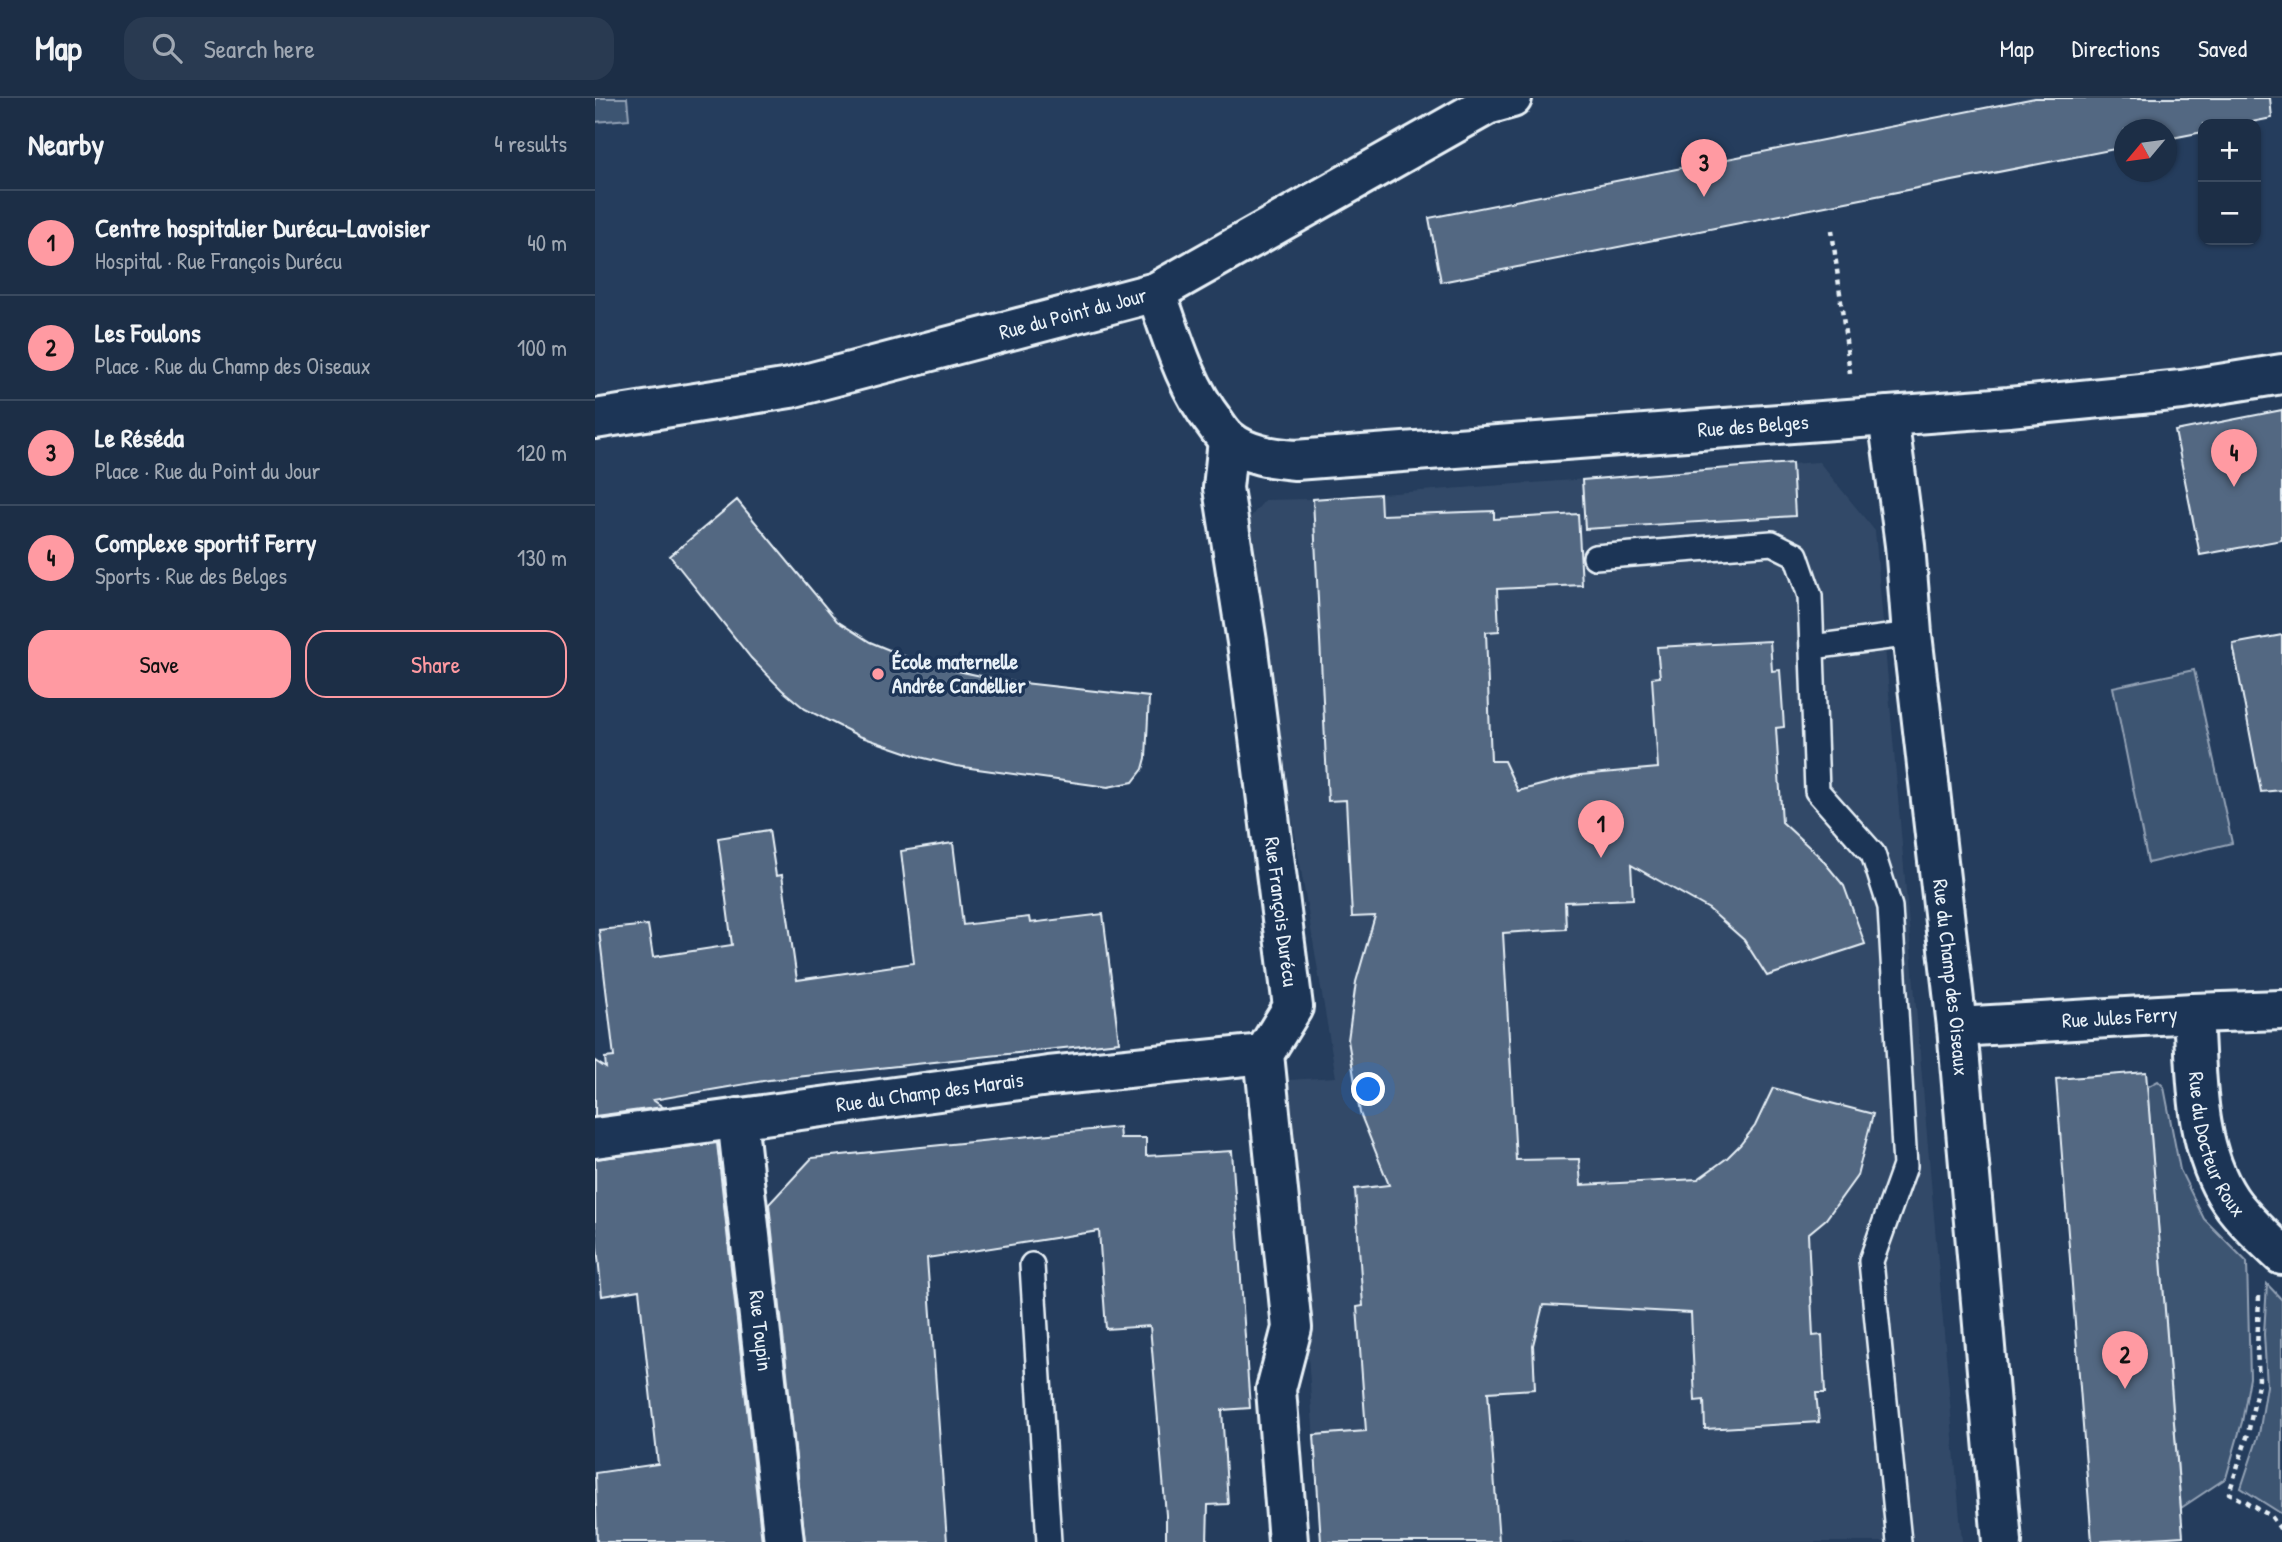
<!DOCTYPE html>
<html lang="en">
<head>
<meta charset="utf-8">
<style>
  body { margin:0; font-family:"Patrick Hand",sans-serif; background:#293a51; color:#f1f3f6 }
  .controls { position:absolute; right:21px; top:21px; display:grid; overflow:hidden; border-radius:14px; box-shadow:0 2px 5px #0004 }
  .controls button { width:63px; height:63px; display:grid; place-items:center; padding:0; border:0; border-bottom:2px solid #3a4a5f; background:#1c2e46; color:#f1f3f6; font:35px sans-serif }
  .compass { position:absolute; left:1519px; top:21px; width:63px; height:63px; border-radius:50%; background:#1c2e46; box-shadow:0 2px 5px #0004; rotate:241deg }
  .you { position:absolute; left:774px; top:992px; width:24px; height:24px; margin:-18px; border:5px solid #fff; border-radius:50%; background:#1a73e8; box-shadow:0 0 0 10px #1a73e833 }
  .badge { display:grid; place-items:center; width:46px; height:46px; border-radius:50%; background:#ff9aa2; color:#111; font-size:23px; font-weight:700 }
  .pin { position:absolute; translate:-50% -58px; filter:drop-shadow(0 2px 4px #0008) }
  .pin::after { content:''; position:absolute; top:37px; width:24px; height:21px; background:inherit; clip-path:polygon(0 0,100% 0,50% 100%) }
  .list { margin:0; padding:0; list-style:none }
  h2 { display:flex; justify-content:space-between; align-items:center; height:91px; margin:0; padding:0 28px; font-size:30px }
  h2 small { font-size:23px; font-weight:400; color:#a0a8b3 }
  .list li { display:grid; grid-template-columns:46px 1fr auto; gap:21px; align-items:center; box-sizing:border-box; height:105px; padding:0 28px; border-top:2px solid #3a4a5f }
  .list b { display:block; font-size:26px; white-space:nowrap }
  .list p { margin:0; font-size:23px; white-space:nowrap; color:#a0a8b3 }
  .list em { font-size:23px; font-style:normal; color:#a0a8b3 }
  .actions { display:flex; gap:14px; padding:21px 28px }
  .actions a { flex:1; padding:16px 0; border:2px solid #ff9aa2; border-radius:21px; text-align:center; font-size:24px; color:#ff9aa2 }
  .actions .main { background:#ff9aa2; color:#111 }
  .icon { flex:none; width:38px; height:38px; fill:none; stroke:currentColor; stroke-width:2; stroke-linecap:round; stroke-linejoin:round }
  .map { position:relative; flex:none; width:1687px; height:1444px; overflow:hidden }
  header { display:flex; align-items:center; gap:42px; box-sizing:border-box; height:98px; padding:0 35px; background:#1c2e46; border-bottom:2px solid #3a4a5f }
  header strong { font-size:33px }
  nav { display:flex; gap:38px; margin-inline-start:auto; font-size:24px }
  .search { width:490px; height:63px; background:#293a51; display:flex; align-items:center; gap:18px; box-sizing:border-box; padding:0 24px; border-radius:21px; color:#a0a8b3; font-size:26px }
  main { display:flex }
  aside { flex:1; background:#1c2e46 }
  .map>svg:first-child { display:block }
</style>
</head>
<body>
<header>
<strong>Map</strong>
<div class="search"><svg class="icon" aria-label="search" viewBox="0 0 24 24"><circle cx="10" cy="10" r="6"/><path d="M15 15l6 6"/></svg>Search here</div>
<nav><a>Map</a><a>Directions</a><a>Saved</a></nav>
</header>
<main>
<aside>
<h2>Nearby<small>4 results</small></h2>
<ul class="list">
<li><span class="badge">1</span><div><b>Centre hospitalier Durécu-Lavoisier</b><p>Hospital · Rue François Durécu</p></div><em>40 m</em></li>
<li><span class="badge">2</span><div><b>Les Foulons</b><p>Place · Rue du Champ des Oiseaux</p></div><em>100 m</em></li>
<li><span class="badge">3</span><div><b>Le Réséda</b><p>Place · Rue du Point du Jour</p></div><em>120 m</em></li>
<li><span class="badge">4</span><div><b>Complexe sportif Ferry</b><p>Sports · Rue des Belges</p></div><em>130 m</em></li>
</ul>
<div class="actions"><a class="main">Save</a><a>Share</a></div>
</aside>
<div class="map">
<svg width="1687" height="1444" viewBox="0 0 1687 1444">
  <rect width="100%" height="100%" fill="#253d5d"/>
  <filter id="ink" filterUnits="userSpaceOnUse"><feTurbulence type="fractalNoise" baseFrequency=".0143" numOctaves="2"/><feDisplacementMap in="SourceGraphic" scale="14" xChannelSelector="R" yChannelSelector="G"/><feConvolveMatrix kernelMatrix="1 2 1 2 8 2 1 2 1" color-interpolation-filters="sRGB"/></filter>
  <g filter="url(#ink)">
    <path fill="#334a68" d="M1224,364L1280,433L1367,1444H726L694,982L741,979L648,428L670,402L718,401Z"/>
    <path fill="#3e5472" stroke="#93a2b5" stroke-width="2" d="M0,0H32L34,21L0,24Z
      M1599,572L1637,745L1553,765L1518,589Z
      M1563,983L1569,989L1585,1072L1609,1121L1652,1164L1655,1280L1647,1324L1631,1380L1586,1410L1552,989Z
      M1672,1186L1687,1202V1416L1646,1390L1664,1336L1672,1288L1669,1236Z"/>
    <path fill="#536782" stroke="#e8f1f8" stroke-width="2" d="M1440,0H1675L1677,20L1647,26H1608V34L1572,41V32H1530V49L846,184L834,120Z
      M1687,312V442L1605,457L1580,333Z
      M1197,365L1200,418L990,431L987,382Z
      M785,396L786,417L899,413V421L983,416L987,487L902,491L904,533L891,534L896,663H909L923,693L985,677L1063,670L1057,580L1065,579L1062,549L1175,543L1177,573L1185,572L1189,629L1181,630L1187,724L1226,760L1249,788L1270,846L1172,878L1149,842L1114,811L1036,767L1038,801L970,804L971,831L908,835L921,1062L984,1061L986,1087L1103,1081L1132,1060L1145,1047L1160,1028L1178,990L1278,1016L1262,1078L1231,1121L1213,1136L1218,1238L1227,1237L1230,1295H1221L1224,1324L1110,1331L1109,1302L1100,1303L1096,1215L948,1207L938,1247L940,1291L893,1294L904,1444H726L719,1337L771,1333L762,1209L768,1208L760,1091L794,1087L765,1015L753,942L761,884L780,818L757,819L751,702L733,703L718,401Z
      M142,402L242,523L275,544L326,565L372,575L410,583L554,599L551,660L548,671L538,684L513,689L361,668L325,659L264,638L210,611L187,592L156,560L75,458Z
      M1687,537V692L1666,694L1638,546Z
      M174,732L181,778L187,777L202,882L319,865L306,753L358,745L368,827L434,819L435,825L508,816L524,944L174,982L58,1002L68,1009L0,1018V963L11,970L10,960L19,959L4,832L53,827L58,859L137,847L123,740Z
      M1551,974L1588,1438L1497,1444L1461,981Z
      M524,1029L525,1040H551V1058L637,1053L655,1310L627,1312L633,1406L613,1407L612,1444H571V1417L555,1228L511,1231L504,1133L332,1160L352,1444H210L174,1106L217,1060Z
      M122,1045L167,1444H2L0,1375L63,1366L44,1192L7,1198L0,1129V1061Z"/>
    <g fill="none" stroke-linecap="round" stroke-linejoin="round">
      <g stroke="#e8f1f8" stroke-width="28">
        <path id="service" d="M1000,459L1177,445L1201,457L1215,498L1222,693L1278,756L1295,809L1310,1068L1276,1163L1304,1444
          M1217,549L1317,536
          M437,1167L454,1444"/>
      </g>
      <g stroke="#e8f1f8" stroke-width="44">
        <g id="minor">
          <path id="s1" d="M561,194C577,239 590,287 620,325C624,331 629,338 634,342C652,357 677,360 700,362L1414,309L1587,292L1687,276"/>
          <path id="s2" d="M1293,318L1310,447L1317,536L1362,929L1407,1444"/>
          <path id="s3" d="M633,342L628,390L652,544L698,909L669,956L697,1230L681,1291L693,1444"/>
          <path id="s4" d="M1598,915C1602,976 1599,1049 1635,1102C1649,1122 1669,1140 1687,1157"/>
          <path id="s5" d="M1362,929L1598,915L1687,912"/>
          <path id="s6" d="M142,1020L189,1444"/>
          <path id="s7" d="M0,1040L454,978L669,956"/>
        </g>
      </g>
      <g stroke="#e8f1f8" stroke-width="44">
        <g id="tertiary">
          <path id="s8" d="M0,321L195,290L561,194L892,7L917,0"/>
        </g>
      </g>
      <path stroke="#e8f1f8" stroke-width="4.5" stroke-dasharray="5 5" stroke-linecap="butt" d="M1237,132L1255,275
        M1664,1198L1662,1253L1664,1281L1653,1336L1634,1395L1676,1418L1687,1433"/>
      <use href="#service" stroke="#1d3557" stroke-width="23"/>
      <use href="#minor" stroke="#1d3557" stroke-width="38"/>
      <use href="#tertiary" stroke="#1d3557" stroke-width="38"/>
    </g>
  </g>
  <circle fill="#ff9aa2" stroke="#1d3557" stroke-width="2.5" cx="283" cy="576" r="7"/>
  <g text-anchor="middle" stroke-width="7" stroke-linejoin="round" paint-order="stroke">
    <g font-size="21" fill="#e8f1f8" stroke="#1d3557">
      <text dy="7" stroke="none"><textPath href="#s8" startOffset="490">Rue du Point du Jour</textPath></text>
      <text dy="7" stroke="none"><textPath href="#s1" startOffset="696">Rue des Belges</textPath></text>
      <text dy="7" stroke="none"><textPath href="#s3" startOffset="476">Rue François Durécu</textPath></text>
      <text dy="7" stroke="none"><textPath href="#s2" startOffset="565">Rue du Champ des Oiseaux</textPath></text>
      <text dy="7" stroke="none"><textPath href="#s5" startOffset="163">Rue Jules Ferry</textPath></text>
      <text dy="7" stroke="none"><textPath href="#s7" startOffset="338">Rue du Champ des Marais</textPath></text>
      <text dy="7" stroke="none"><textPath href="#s4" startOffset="135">Rue du Docteur Roux</textPath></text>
      <text dy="7" stroke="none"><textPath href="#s6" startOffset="214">Rue Toupin</textPath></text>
    </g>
    <g font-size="21" font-weight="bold" fill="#e8f1f8" stroke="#1d3557" text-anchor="start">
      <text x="297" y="571">École maternelle<tspan x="297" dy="24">Andrée Candellier</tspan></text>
    </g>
  </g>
</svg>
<div class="controls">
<button>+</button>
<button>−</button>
</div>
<svg class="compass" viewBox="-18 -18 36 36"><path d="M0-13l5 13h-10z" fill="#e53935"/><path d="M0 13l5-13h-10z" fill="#a0a8b3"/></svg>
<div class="you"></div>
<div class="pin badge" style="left:1006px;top:760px">1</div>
<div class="pin badge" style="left:1530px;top:1291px">2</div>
<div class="pin badge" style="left:1109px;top:99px">3</div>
<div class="pin badge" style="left:1639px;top:389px">4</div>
</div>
</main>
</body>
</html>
